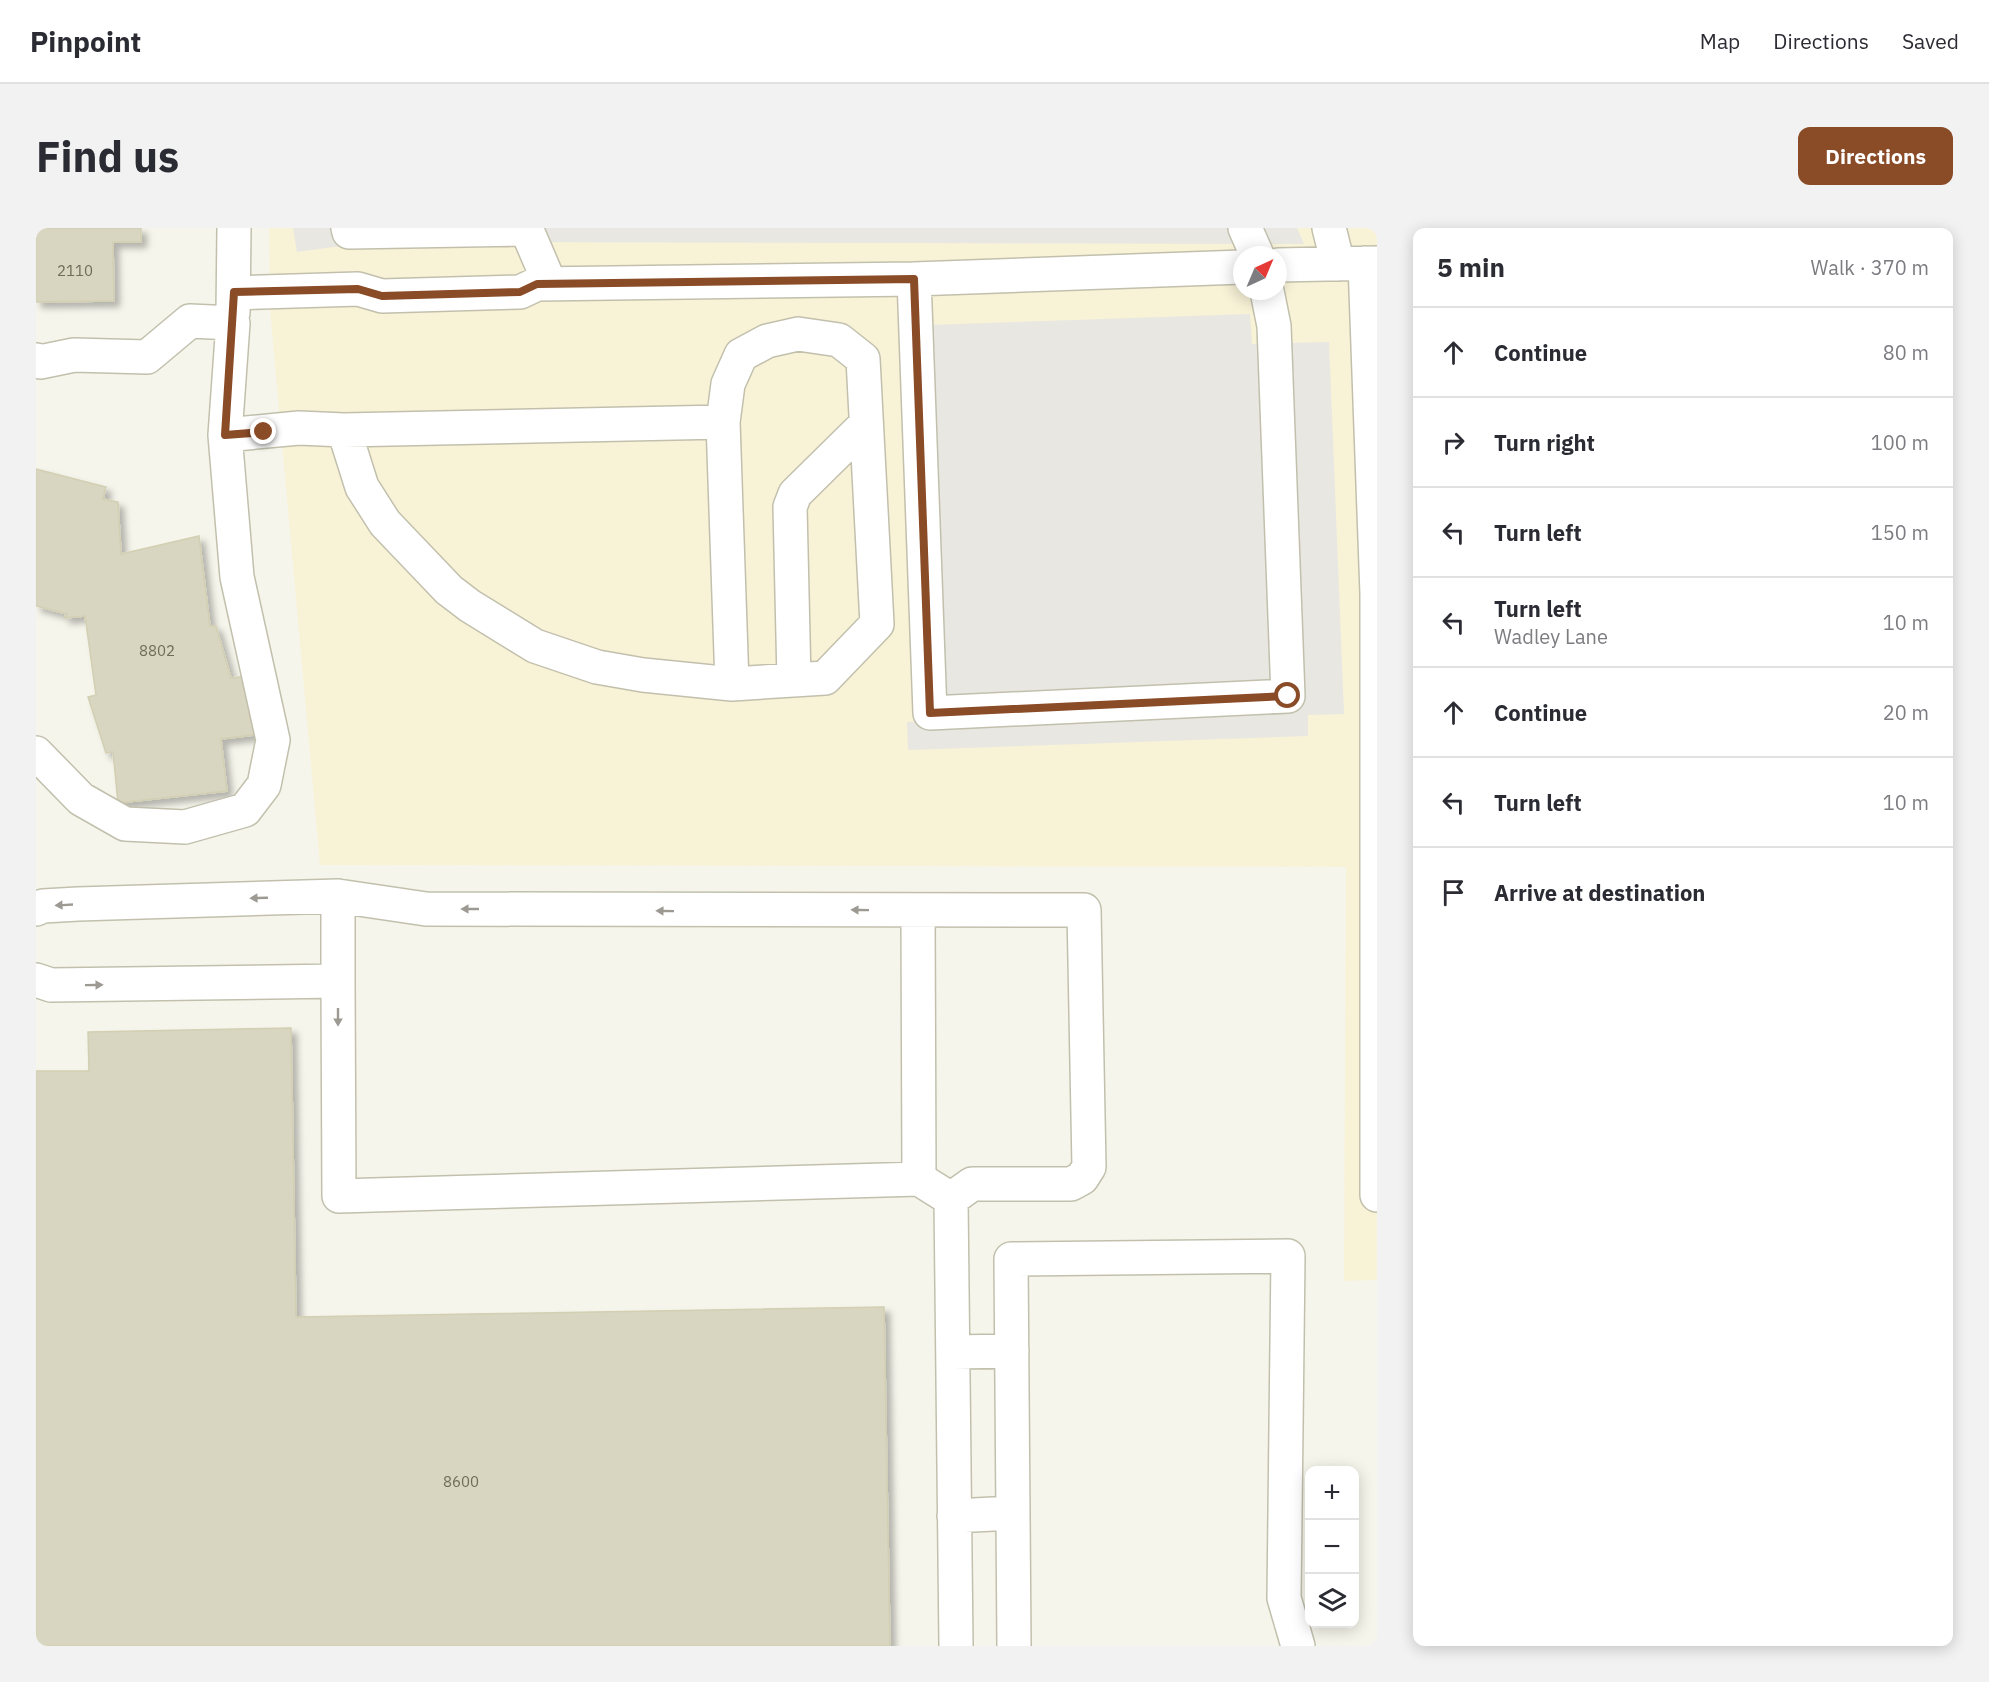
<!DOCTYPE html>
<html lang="en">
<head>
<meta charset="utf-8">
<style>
  body { margin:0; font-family:"IBM Plex Sans",sans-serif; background:#f2f2f3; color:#2b2b33 }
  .controls { position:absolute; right:18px; bottom:18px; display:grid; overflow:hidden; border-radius:12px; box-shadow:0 3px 15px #0003 }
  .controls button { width:54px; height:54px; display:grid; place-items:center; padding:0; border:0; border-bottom:2px solid #e1e1e2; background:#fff; color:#2b2b33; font:30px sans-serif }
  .compass { position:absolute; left:1197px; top:18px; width:54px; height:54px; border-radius:50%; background:#fff; box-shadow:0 3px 15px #0003; rotate:44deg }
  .stop { position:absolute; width:18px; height:18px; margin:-14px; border:4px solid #8a4b27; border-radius:50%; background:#fff }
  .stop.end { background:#8a4b27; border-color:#fff; box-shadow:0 2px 6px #0008 }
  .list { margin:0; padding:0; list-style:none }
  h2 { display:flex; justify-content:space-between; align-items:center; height:78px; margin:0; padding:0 24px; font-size:26px }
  h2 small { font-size:20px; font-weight:400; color:#7c7c81 }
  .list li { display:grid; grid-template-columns:39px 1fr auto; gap:18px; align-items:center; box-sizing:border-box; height:90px; padding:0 24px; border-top:2px solid #e1e1e2 }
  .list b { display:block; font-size:22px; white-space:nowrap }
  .list p { margin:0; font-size:20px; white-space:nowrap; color:#7c7c81 }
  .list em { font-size:20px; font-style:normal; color:#7c7c81 }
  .icon { flex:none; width:33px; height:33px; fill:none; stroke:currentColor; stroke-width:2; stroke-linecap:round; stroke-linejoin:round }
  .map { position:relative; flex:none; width:1341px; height:1418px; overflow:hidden; border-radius:12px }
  header { display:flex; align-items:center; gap:36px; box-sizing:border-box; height:84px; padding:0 30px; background:#fff; border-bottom:2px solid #e1e1e2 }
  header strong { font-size:28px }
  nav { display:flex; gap:33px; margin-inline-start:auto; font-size:21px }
  .intro { display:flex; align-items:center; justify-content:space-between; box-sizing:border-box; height:144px; padding:0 36px }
  h1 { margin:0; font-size:42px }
  .button { padding:15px 27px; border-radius:12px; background:#8a4b27; color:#fff; font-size:21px; font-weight:700 }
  main { display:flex; gap:36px; padding:0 36px }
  aside { flex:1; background:#fff; border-radius:12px; box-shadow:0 3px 15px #0003 }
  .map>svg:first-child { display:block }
</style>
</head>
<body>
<header>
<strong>Pinpoint</strong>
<nav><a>Map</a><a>Directions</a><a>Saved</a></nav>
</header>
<div class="intro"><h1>Find us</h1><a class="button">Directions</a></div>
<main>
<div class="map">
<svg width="1341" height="1418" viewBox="0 0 1341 1418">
  <defs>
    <filter id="shadow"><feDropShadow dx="5.5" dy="5.5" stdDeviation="3" flood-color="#0004"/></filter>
  </defs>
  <rect width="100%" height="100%" fill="#f6f5eb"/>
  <path fill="#f8f2d7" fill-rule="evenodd" d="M233,0H1341V1052L1308,1053L1310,639L284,637L234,81ZM1206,27H1242V63H1206Z"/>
  <path fill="#e8e7e2" d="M257,0H1261L1268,16L454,14L297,19L261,24Z
    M1214,86L1216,116L1293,114L1308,486L1272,487V508L872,522L871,494L908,492L893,97Z"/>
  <path fill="#d8d5c0" stroke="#d3cfb3" stroke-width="1.5" filter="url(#shadow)" d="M0,0H105V14H77L78,73L0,74Z
    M0,241L70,259L67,271L82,274L85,326L163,308L174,398H180L195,450L212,448L218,507L185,511L191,563L82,575L77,524L70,525L52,469L60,467L49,388L28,390L31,386L0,378Z
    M255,800L260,1089L848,1079L854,1418H0V843H53L52,804Z"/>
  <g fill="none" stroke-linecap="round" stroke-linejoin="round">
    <g stroke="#c2c0ad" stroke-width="36">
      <path id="minor" d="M312,0L313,4L490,1
        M490,0L514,56
        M1209,0L1221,27
        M1293,0L1302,36
        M1329,35L1341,366V967
        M1242,37L1341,35
        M878,51L894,485L1252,468L1238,98L1231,63
        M198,65L322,61L346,68L484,64L501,56L878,51L1206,39
        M197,85L198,0
        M0,132L4,134L38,127L111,129L154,93L197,95L189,207L201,349L237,512L228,557L209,582L149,599L89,596L45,571L0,525
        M687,194L692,156L705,127L731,113L762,106L803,112L827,131L841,396L789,450L696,456
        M189,207L263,200L308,202L326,259L349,295L413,362L434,378L499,418L561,439L607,447L696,456L687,194L308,202
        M758,452L754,279L759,266L829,197
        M302,668V753
        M0,681L7,678L42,676L302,668L390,681L1048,682L1053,939L1046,950L1035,956H936L915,971
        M882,683L883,951L915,971L920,1418
        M0,752L15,757L302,753L303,968L883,951
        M917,1124L976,1123
        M918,1288L977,1285
        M978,1418L975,1031L1252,1028L1248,1370L1262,1418"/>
    </g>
    <use href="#minor" stroke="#fff" stroke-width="33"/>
  </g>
  <defs><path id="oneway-solid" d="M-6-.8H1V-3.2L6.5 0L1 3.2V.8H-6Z" transform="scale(1.5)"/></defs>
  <g fill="#9c9a92">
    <use href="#oneway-solid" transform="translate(223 670) rotate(178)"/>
    <use href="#oneway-solid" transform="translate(28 677) rotate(177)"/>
    <use href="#oneway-solid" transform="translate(434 681) rotate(180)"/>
    <use href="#oneway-solid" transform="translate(824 682) rotate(-179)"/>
    <use href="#oneway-solid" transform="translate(629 683) rotate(-179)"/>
    <use href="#oneway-solid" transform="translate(58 757) rotate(-1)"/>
    <use href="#oneway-solid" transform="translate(302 789) rotate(90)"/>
  </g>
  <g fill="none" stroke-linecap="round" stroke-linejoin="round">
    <path stroke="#8a4b27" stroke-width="8" d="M228,204L189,207L198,64L322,61L346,68L484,64L501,56L878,51L894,485L1252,468"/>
  </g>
  <g text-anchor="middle" stroke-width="6" stroke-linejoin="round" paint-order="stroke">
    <g font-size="15" fill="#6e6b5a">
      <text x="39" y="48">2110</text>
      <text x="121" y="428">8802</text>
      <text x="425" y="1259">8600</text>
    </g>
  </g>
</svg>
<div class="controls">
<button>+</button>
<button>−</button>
<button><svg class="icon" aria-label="layers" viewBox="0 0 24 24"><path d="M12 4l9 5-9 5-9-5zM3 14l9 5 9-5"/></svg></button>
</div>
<svg class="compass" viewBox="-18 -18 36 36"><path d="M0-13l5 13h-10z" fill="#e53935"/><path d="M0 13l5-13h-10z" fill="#7c7c81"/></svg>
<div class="stop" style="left:1252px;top:468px"></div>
<div class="stop end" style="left:228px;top:204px"></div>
</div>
<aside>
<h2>5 min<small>Walk · 370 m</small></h2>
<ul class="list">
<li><svg class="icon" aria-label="ahead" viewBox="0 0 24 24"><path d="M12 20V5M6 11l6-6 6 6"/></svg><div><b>Continue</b></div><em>80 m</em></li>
<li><svg class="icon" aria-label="right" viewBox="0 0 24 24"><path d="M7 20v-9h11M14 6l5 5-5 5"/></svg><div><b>Turn right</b></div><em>100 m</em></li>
<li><svg class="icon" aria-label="left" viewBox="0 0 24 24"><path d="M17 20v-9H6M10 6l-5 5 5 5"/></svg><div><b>Turn left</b></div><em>150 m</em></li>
<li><svg class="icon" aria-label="left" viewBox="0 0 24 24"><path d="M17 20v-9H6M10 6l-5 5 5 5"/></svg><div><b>Turn left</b><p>Wadley Lane</p></div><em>10 m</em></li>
<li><svg class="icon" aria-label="ahead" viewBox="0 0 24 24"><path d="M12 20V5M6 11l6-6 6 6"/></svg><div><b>Continue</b></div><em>20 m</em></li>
<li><svg class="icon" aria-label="left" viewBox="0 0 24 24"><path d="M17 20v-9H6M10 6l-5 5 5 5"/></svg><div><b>Turn left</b></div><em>10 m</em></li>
<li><svg class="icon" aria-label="arrive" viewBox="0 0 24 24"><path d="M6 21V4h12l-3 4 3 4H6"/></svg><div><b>Arrive at destination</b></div></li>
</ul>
</aside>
</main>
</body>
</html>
